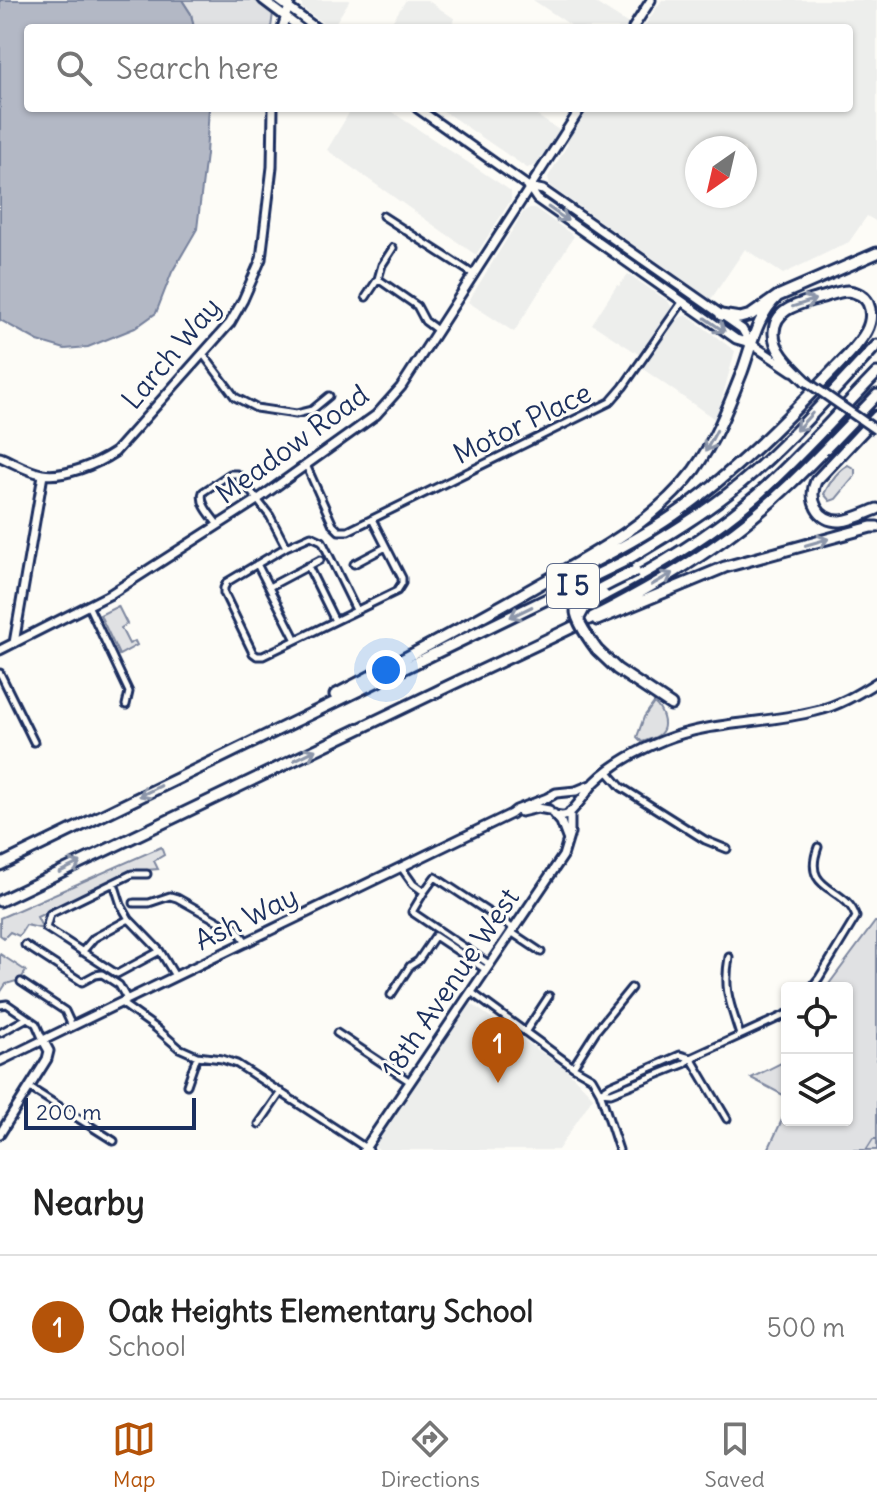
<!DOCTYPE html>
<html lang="en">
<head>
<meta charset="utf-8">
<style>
  body { margin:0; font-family:Delius,sans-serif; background:#f2f2f2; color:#222 }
  .controls { position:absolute; right:24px; bottom:24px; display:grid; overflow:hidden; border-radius:8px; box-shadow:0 2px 6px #0004 }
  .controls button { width:72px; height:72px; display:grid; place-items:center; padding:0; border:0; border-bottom:2px solid #e0e0e0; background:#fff; color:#222; font:40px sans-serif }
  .compass { position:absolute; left:685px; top:136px; width:72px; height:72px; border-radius:50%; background:#fff; box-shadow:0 2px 6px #0004; rotate:214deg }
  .scale { position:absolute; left:24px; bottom:20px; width:172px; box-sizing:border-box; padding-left:8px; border:4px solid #1b2f5e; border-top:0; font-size:22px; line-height:28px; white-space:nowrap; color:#1b2f5e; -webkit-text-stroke:6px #fdfcf7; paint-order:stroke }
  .you { position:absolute; left:386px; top:670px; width:28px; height:28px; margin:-20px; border:6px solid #fff; border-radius:50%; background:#1a73e8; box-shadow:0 0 0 12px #1a73e833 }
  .badge { display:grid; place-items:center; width:52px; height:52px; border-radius:50%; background:#b45309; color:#fff; font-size:26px; font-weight:700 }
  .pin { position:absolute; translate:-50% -66px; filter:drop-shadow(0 2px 4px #0008) }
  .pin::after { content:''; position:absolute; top:42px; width:28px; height:24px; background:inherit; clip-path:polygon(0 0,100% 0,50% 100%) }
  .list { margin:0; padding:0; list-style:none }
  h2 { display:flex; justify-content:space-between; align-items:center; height:104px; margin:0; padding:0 32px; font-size:34px }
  h2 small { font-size:26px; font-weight:400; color:#767676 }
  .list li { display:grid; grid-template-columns:52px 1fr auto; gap:24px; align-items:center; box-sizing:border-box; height:144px; padding:0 32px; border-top:2px solid #e0e0e0 }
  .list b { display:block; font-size:30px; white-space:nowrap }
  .list p { margin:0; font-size:26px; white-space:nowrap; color:#767676 }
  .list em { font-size:26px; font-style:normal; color:#767676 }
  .icon { flex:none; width:44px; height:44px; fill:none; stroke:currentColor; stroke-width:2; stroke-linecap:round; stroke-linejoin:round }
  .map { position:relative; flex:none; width:877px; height:1150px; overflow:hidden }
  .search { position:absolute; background:#fff; box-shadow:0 2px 6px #0004; left:24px; right:24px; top:24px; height:88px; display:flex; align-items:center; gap:20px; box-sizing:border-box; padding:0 28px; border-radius:8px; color:#767676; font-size:30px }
  .sheet { height:248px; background:#fff }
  nav { display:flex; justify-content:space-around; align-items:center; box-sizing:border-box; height:112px; border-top:2px solid #e0e0e0; background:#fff; font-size:22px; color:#767676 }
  nav a { display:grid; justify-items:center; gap:4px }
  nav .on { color:#b45309 }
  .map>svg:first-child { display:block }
</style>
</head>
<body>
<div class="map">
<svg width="877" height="1150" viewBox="0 0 877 1150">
  <rect width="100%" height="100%" fill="#fdfcf7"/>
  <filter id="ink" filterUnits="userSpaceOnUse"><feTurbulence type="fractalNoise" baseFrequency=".0125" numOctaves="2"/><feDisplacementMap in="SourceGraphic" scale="16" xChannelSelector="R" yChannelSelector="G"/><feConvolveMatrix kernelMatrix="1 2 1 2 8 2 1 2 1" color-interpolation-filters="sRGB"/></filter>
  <g filter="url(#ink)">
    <path fill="#edeeec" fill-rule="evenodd" d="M302,0H350L332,28H330L302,8Z
      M406,0H427L455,19L449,28H388Z
      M533,0H594V2L635,28H575Z
      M662,0H877V222L867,216L849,242L783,274L745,249L711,299L550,186L548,177L568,144L555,136L536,165L527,168L439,108H525L559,130L574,108H849V28H643ZM697,148H745V196H697Z
      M352,108H386L511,191V200L476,255L327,150Z
      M530,208H535L574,236L514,332L468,302L524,211Z
      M628,274L668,301L671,306V310L640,355L592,324L617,285L619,286Z
      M687,315L735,351L716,420L643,369L676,319Z
      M470,1003L567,1070L593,1097L558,1150H380L374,1147Z"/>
    <path fill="#e0e1e3" stroke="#7e88a0" stroke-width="2" d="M182,0H255L273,13L271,28H194L191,14Z
      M848,465L855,469V476L836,499L830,501L824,494C829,484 838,470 848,465Z
      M118,606L127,624L121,628L129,644L135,641L137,645L119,655L100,615Z
      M654,703C661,709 669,725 660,734C656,738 647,740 642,742L637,737L644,717Z
      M161,847L164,855L154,861L158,869L133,871L37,917L43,929L26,925L19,936L10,932L4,938L0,935V918Z
      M875,922H877V1150H768L787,1109V1120H847V988H826Z
      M0,954L26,971L19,982L16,981L6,984L0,993Z
      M787,1060V1097L751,1078Z"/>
    <path fill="#b3b8c5" stroke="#76819c" stroke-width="2" d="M0,0H182L191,14L194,28H28V108H209L206,154L197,229L172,272L156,313L135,328L88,347L65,349L38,341L0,320Z"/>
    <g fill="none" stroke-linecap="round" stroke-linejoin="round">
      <path stroke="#76819c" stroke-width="2" d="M866,1150L873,1139H877"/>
      <g stroke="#1b2f5e" stroke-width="11">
        <path id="street" d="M383,216L473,274
          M378,279L382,265L393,248
          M366,297L378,279L417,306L425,321L437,330
          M203,354L235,397L256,408L296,414L312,410L329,396
          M306,465L333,525L339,531H348L610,402L623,387L683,301
          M218,525C211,515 199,504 203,492L230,474H237L270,516L286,547
          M257,564L296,640
          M354,564L386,547
          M308,566L335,621
          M269,587L320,560
          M88,605L129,692L126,705
          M356,610L322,541L311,536L286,547L227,582L224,588V593L253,653L257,656H263L397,591L402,583V578L372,519
          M0,673L34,742
          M607,771L621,787L705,840L727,849
          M401,867L413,884L424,892L412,912L489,964
          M147,874H132L50,914L46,928L117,974L160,951
          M114,883L121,905L129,919L160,951L175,976
          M424,892L435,877L514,929
          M134,903H149L170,896L177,898L225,925L236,928L247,943
          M511,932L541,952
          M25,945L82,982L95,975L102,974L119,985L127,999
          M82,952L94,938L129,919
          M729,957C723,990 730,1003 740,1035
          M21,982L65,1011L72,1026
          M811,988L819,978L856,917C846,885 801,893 818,847
          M471,992L573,1067L592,1078L600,1092L619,1150
          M391,995L410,966L418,961L435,936L486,970
          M121,1003L156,1028L179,1048L197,1056L222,1059L237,1064L369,1150
          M0,1005L7,1004L36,1024L43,1040
          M526,1031L549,996
          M0,1033L27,1018
          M337,1033L409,1081
          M691,1058L727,1119
          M573,1067L596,1031L631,988
          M187,1085L197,1056
          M30,1088L114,1141
          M600,1092L611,1093L684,1064L691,1058L787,1014
          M600,1092L611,1085L680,1055L690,1058
          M259,1124L281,1092"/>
      </g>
      <g stroke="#1b2f5e" stroke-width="13">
        <path id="secondary" d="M263,0L300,28
          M278,0L316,28
          M282,28L291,0
          M633,28L651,0
          M417,108L529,187L537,199L736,339L750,343L792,371
          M529,187L543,190L742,329L750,343
          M0,457C13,462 28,472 42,474C64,478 97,464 115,452L230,323L243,300L261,259L272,167L273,108
          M14,643L43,475
          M0,650L109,595L257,500L376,415L401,387L581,108
          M521,812L538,808L549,810
          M554,814L561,822L567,838
          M555,815C560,816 562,817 567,815C575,810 588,790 595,782C614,763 639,750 664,740C711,721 766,724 816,711C838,706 858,694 877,682
          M0,1061L511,814L516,810L547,798L556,793L576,791L593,784
          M0,1134L47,1059L49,1051L43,1040
          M364,1150L563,856L570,833V812"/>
      </g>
      <g stroke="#1b2f5e" stroke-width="15">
        <path id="highway" d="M721,315L740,318L751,315L778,296L877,253
          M877,416L816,481C808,499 817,522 841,521C853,520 866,513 877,509
          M568,575C604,557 641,538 674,515C739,470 793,412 848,355C861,341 877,323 868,303C864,296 856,292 848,291C838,291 828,296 819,298C800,304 775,308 774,332C773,352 794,369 807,382
          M604,595C658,567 711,535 757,495C800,457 838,413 877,373
          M597,620L725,567L871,527H877
          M597,650L617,669L671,705
          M335,695C402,660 468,625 533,588C591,555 653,524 694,470C715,441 729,405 742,372C752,345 756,317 778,296
          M0,865L623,562C663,538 704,514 740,484C789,443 832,392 877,345
          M0,901C145,831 290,761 436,692C533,645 636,603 723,540C781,499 828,446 877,395"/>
      </g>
      <use href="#street" stroke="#fdfcf7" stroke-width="5"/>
      <use href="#secondary" stroke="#fdfcf7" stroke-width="7"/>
      <use href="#highway" stroke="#fdfcf7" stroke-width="9"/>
      <g stroke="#1b2f5e" stroke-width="13" stroke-linecap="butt">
        <path id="secondary-bridge" d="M807,382L876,430"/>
      </g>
      <g stroke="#1b2f5e" stroke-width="15" stroke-linecap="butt">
        <path id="highway-bridge" d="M580,616L586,605L604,595
          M597,650C591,642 575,619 576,610C577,596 623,578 635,571"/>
      </g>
      <use href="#secondary-bridge" stroke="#fdfcf7" stroke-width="7"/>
      <use href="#highway-bridge" stroke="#fdfcf7" stroke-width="9"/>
    </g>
    <defs><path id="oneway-shaft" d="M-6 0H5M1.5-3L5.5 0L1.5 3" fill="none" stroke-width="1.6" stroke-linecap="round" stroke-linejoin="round" transform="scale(2)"/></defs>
    <g stroke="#8c96aa">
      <use href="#oneway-shaft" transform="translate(558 214) rotate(35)"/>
      <use href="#oneway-shaft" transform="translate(804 303) rotate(-18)"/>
      <use href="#oneway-shaft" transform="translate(715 325) rotate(35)"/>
      <use href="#oneway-shaft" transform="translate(804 422) rotate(133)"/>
      <use href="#oneway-shaft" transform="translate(711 441) rotate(118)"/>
      <use href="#oneway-shaft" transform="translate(817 542) rotate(-16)"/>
      <use href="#oneway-shaft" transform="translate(662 579) rotate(-30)"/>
      <use href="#oneway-shaft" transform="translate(521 612) rotate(154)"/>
      <use href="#oneway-shaft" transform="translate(305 755) rotate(-26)"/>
      <use href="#oneway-shaft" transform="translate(150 791) rotate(154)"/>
      <use href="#oneway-shaft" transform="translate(70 867) rotate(-26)"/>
    </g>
  </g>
  <g text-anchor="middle" stroke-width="6" stroke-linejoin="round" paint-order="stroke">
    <rect fill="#fdfcf7" stroke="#5f6c8c" stroke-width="2" x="547" y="564" width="52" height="44" rx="6"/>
    <g font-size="26" font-weight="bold" fill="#1b2f5e">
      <text x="573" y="595">I 5</text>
    </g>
    <g font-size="28" fill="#1b2f5e" stroke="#fdfcf7">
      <text transform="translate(171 353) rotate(-50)" y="10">Larch Way</text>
      <text transform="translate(522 423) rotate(-26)" y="10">Motor Place</text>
      <text transform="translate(292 444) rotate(-36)" y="10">Meadow Road</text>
      <text transform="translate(246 918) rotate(-26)" y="10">Ash Way</text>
      <text transform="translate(450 983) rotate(-56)" y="10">18th Avenue West</text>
    </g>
  </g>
</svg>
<div class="controls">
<button><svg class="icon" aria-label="locate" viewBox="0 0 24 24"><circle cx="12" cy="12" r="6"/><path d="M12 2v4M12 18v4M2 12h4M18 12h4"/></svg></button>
<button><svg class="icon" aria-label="layers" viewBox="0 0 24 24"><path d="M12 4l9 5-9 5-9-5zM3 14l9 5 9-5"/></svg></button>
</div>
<svg class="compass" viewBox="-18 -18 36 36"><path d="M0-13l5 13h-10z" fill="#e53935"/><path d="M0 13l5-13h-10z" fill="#767676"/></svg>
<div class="scale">200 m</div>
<div class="you"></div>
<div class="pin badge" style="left:498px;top:1083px">1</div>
<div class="search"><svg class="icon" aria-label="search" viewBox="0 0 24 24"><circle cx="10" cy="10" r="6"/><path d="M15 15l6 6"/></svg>Search here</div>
</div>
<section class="sheet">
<h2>Nearby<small></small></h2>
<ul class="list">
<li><span class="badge">1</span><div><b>Oak Heights Elementary School</b><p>School</p></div><em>500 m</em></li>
</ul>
</section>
<nav>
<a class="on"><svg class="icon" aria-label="map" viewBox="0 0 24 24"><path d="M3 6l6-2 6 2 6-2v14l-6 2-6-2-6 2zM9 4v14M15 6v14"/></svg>Map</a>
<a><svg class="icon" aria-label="directions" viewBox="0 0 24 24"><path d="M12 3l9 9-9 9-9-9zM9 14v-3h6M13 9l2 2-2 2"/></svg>Directions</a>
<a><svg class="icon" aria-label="saved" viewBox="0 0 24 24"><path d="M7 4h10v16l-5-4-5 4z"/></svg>Saved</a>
</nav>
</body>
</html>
